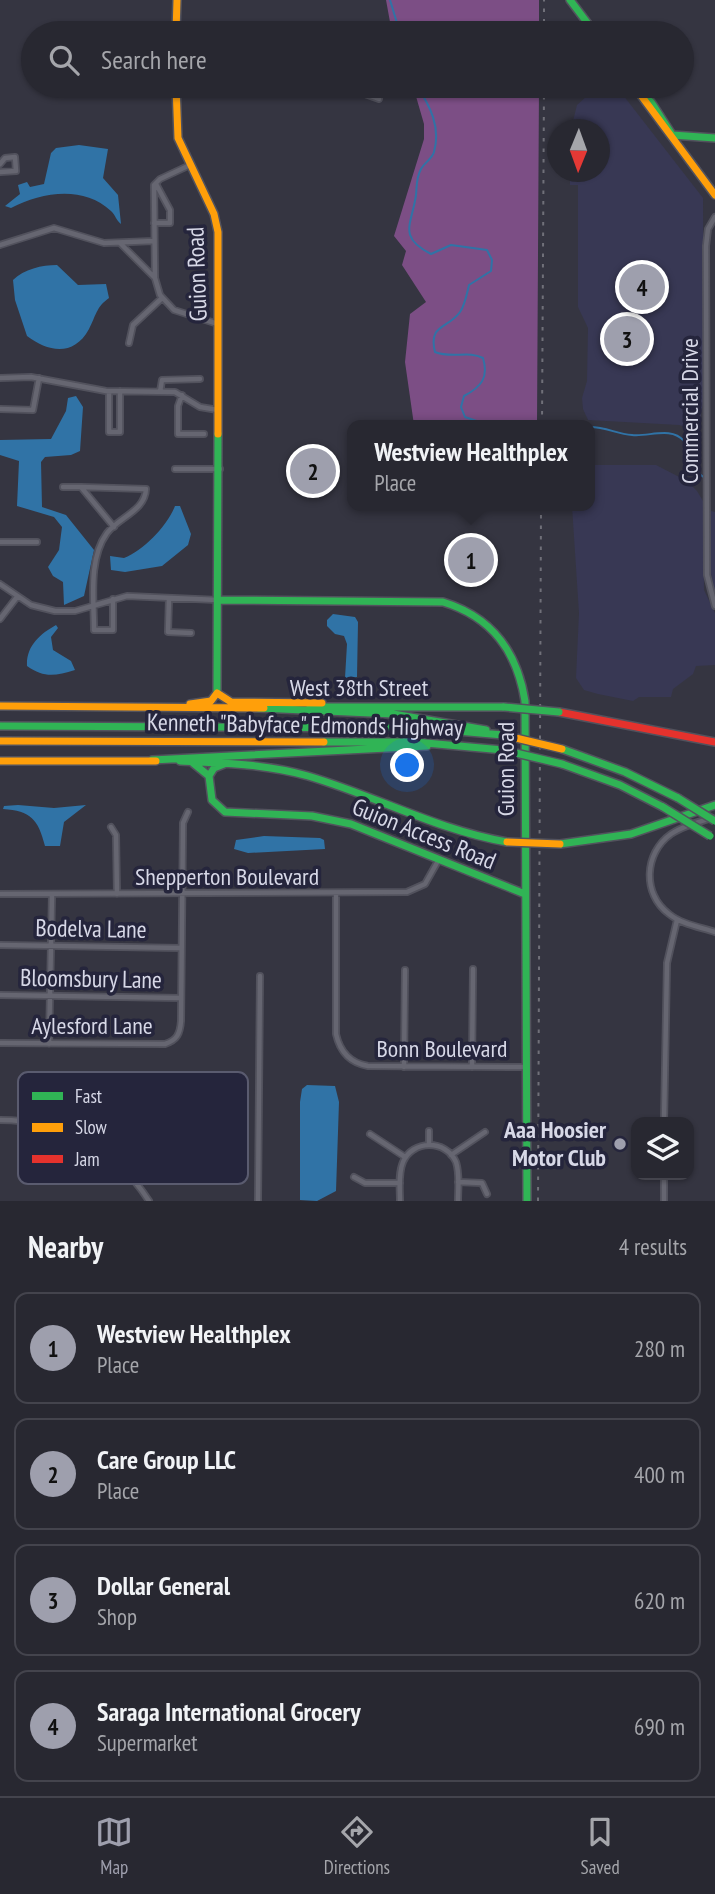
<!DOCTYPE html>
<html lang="en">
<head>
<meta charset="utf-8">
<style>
  body { margin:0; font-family:"PT Sans Narrow",sans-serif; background:#303039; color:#f1f3f6 }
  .controls { position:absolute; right:21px; bottom:21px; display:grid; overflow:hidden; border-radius:14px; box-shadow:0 2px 5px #0004 }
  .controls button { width:63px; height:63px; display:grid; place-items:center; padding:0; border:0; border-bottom:2px solid #44444d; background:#282831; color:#f1f3f6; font:35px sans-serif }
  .compass { position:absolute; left:547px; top:119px; width:63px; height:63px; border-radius:50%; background:#282831; box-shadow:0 2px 5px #0004; rotate:181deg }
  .you { position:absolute; left:408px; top:766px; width:24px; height:24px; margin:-18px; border:5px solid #fff; border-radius:50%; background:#1a73e8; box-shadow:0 0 0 10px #1a73e833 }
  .badge { display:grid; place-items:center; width:46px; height:46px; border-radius:50%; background:#9e9fad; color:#111; font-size:23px; font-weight:700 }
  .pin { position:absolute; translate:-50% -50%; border:4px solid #fff; box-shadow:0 2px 7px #0006 }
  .popup { position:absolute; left:347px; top:420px; width:248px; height:91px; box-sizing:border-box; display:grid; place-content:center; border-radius:14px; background:#282831; filter:drop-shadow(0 2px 5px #0005); font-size:23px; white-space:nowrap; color:#a5a6ab }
  .popup b { font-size:26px; color:#f1f3f6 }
  .popup::after { content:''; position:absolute; left:50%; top:100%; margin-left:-14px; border:14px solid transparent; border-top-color:#282831 }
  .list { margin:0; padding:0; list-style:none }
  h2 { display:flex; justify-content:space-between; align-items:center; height:91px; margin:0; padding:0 28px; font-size:30px }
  h2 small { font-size:23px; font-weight:400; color:#a5a6ab }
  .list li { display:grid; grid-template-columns:46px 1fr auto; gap:21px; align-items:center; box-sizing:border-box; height:112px; margin:0 14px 14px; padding:0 14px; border:2px solid #44444d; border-radius:14px }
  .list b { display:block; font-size:26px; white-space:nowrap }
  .list p { margin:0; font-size:23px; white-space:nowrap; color:#a5a6ab }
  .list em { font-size:23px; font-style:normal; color:#a5a6ab }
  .icon { flex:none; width:38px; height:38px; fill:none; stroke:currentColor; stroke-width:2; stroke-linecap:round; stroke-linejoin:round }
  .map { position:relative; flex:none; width:715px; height:1201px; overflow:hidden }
  .search { position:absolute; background:#282831; box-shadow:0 2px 5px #0004; left:21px; right:21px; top:21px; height:77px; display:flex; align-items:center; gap:18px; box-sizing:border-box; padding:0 24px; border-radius:38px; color:#a5a6ab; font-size:26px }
  .sheet { height:595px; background:#282831 }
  nav { display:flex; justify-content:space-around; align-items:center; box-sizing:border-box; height:98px; border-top:2px solid #44444d; background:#282831; font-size:19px; color:#a5a6ab }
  nav a { display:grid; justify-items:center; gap:4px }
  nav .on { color:#9e9fad }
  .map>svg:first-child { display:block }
</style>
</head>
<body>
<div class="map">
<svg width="715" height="1201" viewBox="0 0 715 1201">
  <rect width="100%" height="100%" fill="#353541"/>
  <path fill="#383854" d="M598,86H616L703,198L704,397L698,430L679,425L588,420L583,409L582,398L587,381L588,328L578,307V185H570V172H600V130L571,129L577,105Z
    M590,465H656L687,481L697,491L703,501L704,590L715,613V665L696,666L693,674L673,689L671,697H639L633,701L598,694L584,690L576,678L579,613L572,506H590Z
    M711,511L715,512V593L711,574Z"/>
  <path fill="#7c4e85" d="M386,0H539V33H392Z
    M413,86H539L537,425H448L440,422L414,425L405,362L410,314L426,302L402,265L406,251L394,236L424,139V124Z"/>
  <path fill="#3073a6" d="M79,145L108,149L103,178L118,195L121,224C116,220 116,216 111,211C83,185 42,192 11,208L5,206L20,194L18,185L27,182L30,187L44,184L51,153L56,148Z
    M57,265L78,285L106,284L109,298C96,307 96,316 89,329C74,357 48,352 27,336L15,300L13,280C24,269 42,265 57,265Z
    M76,396L83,407L80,451L71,455L45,457L41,462L42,507L66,515L94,550L84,596L64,605L63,582L53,576L48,567L59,550L62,527L54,517L17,506L19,461L0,455V440L51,439L66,411L68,398Z
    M175,506H180L191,534L188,545L162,566L125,572L111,570L110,556L124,558C144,550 167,526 175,506Z
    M333,614L355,617L358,622L357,677L345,678L347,644L344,636L335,634L327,626V620Z
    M56,625L58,628L51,637L53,650L71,661L75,670C55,676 44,678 27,666C26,646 40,634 56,625Z
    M18,805L54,808L86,805L64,822L60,846H45C38,819 31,811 3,809L4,806Z
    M264,836L320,838L324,840L325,849L248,853L234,849L236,840Z
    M307,1085L335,1086L339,1102L336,1191L317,1201L300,1200V1102L302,1089Z"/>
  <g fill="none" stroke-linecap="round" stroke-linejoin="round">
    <path stroke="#3073a6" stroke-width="2" d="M390,0L400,33
      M417,86C430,106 441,127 434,152C432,159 424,163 421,169C416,178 417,185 416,195C412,224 397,237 431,254L451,245L487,250L492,260L491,271L469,285C467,293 465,305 460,312C448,329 428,324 435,352C452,359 468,350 483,358C489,378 481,387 464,396L461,407L465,417L488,425
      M590,427C606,427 617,434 632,435C649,437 671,426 684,441C695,452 689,470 704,477"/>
    <g stroke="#52525d" stroke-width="8">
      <path id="street" d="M176,91L365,94L379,99
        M0,164L5,158L15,157L16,171L0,172
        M715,217L708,229L706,246L707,575L715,606
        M154,223H170V210L156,184
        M120,243L155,278L160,295L174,310L218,324
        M0,245L54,228L104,243L154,241
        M155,277L154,185L160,179L190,165
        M129,343L133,325L162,298
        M0,378L31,377L106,391L175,392L200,407L218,410
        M109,392V432H120V391
        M160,392L162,380L200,379
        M182,395L178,406V434H204
        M0,409L33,410L39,378
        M175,469H220
        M63,487H81L114,527
        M81,487L146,489C145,511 119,517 107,533C88,559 94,600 94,630H113V599
        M0,542H37
        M0,584L31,605L55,611H75L127,596L218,600
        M169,598L168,632L191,633
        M0,619L17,597
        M712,818C698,822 683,826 671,834C644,853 642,894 669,914C681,924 700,927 715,932
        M111,827L116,835L117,894
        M0,894L407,892L425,884L438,861
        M336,894V1034C340,1052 350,1063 368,1066L527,1067
        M0,945L181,948
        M0,995L181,998
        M0,1043L165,1044C177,1040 180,1034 181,1021L183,823L188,812
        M49,1044L52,894
        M404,1067L405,970
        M472,1067L473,969
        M147 1131a16 16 0 1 1 32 0a16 16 0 1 1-32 0Z
        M0,1120C61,1120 116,1149 149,1201
        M664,1122L667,963L677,920
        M429,1131V1145
        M370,1134L405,1157
        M451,1155L485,1132
        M124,1169L151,1141
        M664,1175V1201
        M354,1177L365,1183H400
        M458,1182L482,1183L487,1194
        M258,1201L260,976
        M400,1201C400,1189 398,1174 403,1162C412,1140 446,1139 456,1162C460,1174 458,1189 458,1201"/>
    </g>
    <g stroke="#52525d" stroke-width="10">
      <path id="fast" d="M570,0L595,33
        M642,96L651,102L671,133
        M672,135L715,138
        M218,600L443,602C492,617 517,651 525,701L527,1201
        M217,693L218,434
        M310,707H504
        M259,708L393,714L486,730
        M0,726L423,728L503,735
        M324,742H415L503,750
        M562,749L625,772L678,798
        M152,760L427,746
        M180,761C223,763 266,764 308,776C376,796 437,830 507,842
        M193,763L209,776L214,768L224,764
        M562,764L620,785L663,807
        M209,776L212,800L225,812L312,816L351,824L525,894
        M560,844L631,834L715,805"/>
    </g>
    <g stroke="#52525d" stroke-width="10">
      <path id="slow" d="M176,33L177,0
        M176,86L178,138L214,214L218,232V434
        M634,86L715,195
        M190,704L211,701L217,693L231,702L322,703
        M0,706L264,708
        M0,741L324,742
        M0,761H156"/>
    </g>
    <g stroke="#52525d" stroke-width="10">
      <path id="jam" d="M559,712L715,742"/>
    </g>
    <use href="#street" stroke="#666671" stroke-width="4.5"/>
    <use href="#fast" stroke="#30b455" stroke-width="7"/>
    <use href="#slow" stroke="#ff9f0a" stroke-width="7"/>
    <use href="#jam" stroke="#e5322d" stroke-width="7"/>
    <path stroke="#707079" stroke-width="2" stroke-dasharray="3.5 7" stroke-linecap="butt" d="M544,33V0
      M542,425L544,86
      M538,1201L541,506"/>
    <g stroke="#52525d" stroke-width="10" stroke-linecap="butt">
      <path id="fast-bridge" d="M504,707L559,712
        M503,750L562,764
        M678,798L715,821
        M663,807L710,836"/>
    </g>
    <g stroke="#52525d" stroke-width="10" stroke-linecap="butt">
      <path id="slow-bridge" d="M503,735L562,749
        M507,842L560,844"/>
    </g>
    <use href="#fast-bridge" stroke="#30b455" stroke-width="7"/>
    <use href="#slow-bridge" stroke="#ff9f0a" stroke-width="7"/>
  </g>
  <circle fill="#9e9fad" stroke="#25253c" stroke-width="2.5" cx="620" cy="1144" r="7"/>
  <g text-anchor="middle" stroke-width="7" stroke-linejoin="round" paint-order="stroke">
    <g font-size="24" fill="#d7d8e7" stroke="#25253c">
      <text transform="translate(197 274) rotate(-92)" y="8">Guion Road</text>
      <text transform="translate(690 411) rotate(-90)" y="8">Commercial Drive</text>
      <text x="359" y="696">West 38th Street</text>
      <text transform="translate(305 725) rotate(1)" y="8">Kenneth "Babyface" Edmonds Highway</text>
      <text transform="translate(506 769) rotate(-90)" y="8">Guion Road</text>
      <text transform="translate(424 834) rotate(22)" y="8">Guion Access Road</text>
      <text x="227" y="885">Shepperton Boulevard</text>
      <text transform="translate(91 929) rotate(1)" y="8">Bodelva Lane</text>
      <text transform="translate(91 979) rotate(1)" y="8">Bloomsbury Lane</text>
      <text x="92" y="1034">Aylesford Lane</text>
      <text x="442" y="1057">Bonn Boulevard</text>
    </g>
    <g font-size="24" font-weight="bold" fill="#d7d8e7" stroke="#25253c" text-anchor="end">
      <text x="606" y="1138">Aaa Hoosier<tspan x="606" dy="28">Motor Club</tspan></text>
    </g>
  </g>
  <rect x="18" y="1072" width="230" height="112" rx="10" fill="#25253c" stroke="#5a5b6f" stroke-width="2"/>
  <rect x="32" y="1092" width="31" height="8" fill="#30b455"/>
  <rect x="32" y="1123" width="31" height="9" fill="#ff9f0a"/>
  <rect x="32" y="1155" width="31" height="8" fill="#e5322d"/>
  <g font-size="19" fill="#d7d8e7">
    <text x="75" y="1103">Fast</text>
    <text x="75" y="1134">Slow</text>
    <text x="75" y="1166">Jam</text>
  </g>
</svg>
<div class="controls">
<button><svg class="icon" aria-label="layers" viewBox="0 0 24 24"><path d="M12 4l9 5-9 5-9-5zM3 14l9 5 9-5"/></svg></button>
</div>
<svg class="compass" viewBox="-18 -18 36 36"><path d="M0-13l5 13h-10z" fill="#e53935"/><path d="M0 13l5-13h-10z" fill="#a5a6ab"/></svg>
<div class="you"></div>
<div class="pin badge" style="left:471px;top:560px">1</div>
<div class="popup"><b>Westview Healthplex</b>Place</div>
<div class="pin badge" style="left:313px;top:471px">2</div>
<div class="pin badge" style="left:627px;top:339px">3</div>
<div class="pin badge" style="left:642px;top:287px">4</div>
<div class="search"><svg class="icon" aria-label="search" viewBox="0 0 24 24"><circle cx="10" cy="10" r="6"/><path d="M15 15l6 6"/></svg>Search here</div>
</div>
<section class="sheet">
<h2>Nearby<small>4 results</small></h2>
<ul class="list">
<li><span class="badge">1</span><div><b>Westview Healthplex</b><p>Place</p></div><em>280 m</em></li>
<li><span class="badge">2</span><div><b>Care Group LLC</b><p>Place</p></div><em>400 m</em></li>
<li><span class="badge">3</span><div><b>Dollar General</b><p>Shop</p></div><em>620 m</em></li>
<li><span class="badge">4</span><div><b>Saraga International Grocery</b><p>Supermarket</p></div><em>690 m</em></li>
</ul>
</section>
<nav>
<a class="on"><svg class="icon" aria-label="map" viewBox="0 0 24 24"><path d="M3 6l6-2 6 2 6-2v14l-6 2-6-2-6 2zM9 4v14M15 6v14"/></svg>Map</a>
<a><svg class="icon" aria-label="directions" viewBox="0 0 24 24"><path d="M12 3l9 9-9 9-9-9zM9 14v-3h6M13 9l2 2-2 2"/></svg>Directions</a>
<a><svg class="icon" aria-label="saved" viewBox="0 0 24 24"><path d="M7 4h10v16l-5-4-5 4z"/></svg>Saved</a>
</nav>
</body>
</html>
